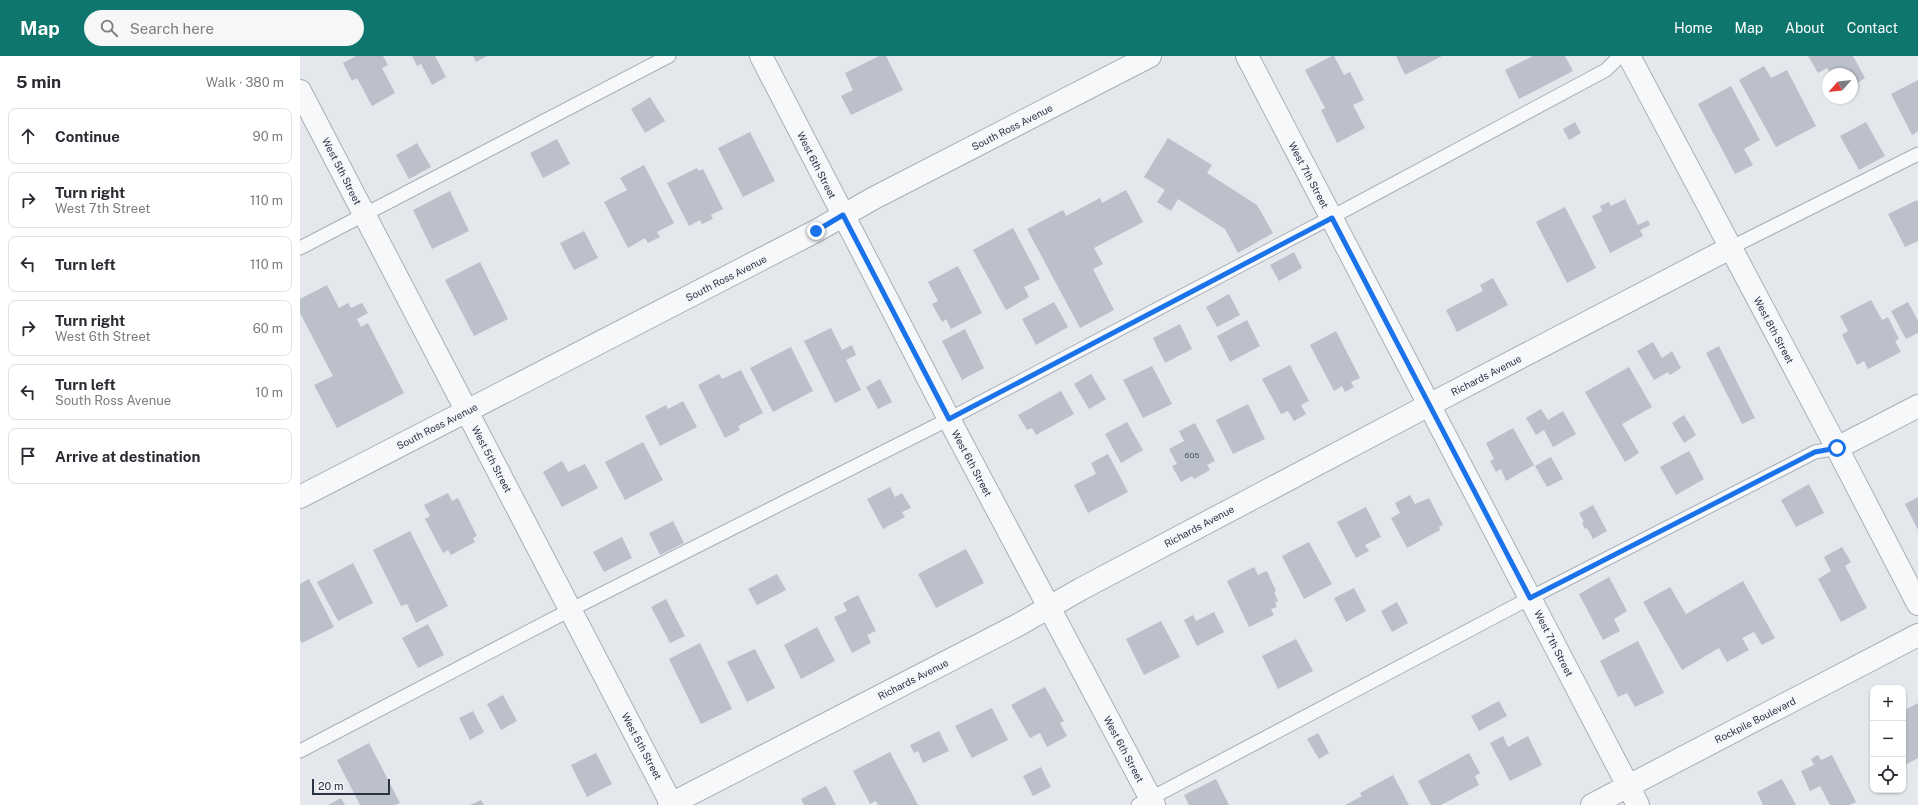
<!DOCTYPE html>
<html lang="en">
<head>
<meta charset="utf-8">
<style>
  body { margin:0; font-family:"Public Sans",sans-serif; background:#f7f7f7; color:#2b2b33 }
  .controls { position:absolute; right:12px; bottom:12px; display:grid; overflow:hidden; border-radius:8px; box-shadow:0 1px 3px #0004 }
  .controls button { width:36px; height:36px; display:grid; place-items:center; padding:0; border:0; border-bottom:1px solid #e1e1e2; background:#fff; color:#2b2b33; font:20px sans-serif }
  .compass { position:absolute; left:1522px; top:12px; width:36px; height:36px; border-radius:50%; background:#fff; box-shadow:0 1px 3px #0004; rotate:243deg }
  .scale { position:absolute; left:12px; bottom:10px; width:78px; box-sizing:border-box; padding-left:4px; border:2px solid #2b3445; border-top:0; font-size:11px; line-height:14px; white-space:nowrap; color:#2b3445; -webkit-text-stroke:3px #f4f6f9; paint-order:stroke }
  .stop { position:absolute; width:12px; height:12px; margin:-9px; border:3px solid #1a73e8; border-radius:50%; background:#fff }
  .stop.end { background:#1a73e8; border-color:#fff; box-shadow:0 1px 4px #0008 }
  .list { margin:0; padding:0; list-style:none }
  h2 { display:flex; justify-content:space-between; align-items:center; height:52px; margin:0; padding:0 16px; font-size:17px }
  h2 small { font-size:13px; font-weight:400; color:#7c7c81 }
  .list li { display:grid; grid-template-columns:26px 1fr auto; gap:12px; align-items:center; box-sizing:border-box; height:56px; margin:0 8px 8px; padding:0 8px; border:1px solid #e1e1e2; border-radius:8px }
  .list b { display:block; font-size:15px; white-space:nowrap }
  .list p { margin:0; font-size:13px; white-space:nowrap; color:#7c7c81 }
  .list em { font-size:13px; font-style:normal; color:#7c7c81 }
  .icon { flex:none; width:22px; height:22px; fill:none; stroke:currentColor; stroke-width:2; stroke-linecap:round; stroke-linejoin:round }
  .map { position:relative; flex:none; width:1618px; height:749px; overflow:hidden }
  header { display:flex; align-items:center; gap:24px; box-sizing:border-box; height:56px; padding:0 20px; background:#0f766e; color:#fff }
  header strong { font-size:19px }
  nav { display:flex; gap:22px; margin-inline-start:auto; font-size:14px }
  .search { width:280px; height:36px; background:#f7f7f7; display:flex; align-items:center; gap:10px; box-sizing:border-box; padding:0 14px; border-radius:22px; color:#7c7c81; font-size:15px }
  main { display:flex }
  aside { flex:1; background:#fff }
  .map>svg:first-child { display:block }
</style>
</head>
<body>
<header>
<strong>Map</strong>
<div class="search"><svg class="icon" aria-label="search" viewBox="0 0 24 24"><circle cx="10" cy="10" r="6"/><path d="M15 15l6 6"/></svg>Search here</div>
<nav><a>Home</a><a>Map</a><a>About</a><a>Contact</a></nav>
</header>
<main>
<aside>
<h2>5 min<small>Walk · 380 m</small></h2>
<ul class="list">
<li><svg class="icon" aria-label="ahead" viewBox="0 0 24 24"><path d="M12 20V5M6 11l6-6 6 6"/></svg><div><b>Continue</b></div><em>90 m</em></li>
<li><svg class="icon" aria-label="right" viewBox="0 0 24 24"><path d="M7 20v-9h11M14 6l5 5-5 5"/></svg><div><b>Turn right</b><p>West 7th Street</p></div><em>110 m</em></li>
<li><svg class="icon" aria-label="left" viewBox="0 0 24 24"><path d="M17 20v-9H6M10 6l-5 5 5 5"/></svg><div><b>Turn left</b></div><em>110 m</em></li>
<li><svg class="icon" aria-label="right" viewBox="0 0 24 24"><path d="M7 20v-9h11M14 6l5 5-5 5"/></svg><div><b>Turn right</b><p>West 6th Street</p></div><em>60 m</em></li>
<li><svg class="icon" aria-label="left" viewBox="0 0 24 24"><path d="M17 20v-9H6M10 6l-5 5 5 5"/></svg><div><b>Turn left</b><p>South Ross Avenue</p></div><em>10 m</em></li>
<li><svg class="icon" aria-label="arrive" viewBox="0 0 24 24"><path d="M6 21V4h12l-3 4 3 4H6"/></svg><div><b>Arrive at destination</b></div></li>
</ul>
</aside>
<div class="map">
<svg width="1618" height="749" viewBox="0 0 1618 749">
  <rect width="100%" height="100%" fill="#e4e7ec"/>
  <path fill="#bbc0ca" d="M56,0H83L88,9L82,12L95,37L72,50L57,22L52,25L43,7Z
    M112,0H135L146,21L132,29L121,8L117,10Z
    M173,0H187L176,6Z
    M579,0H586L603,34L551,59L541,40L553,34L545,17Z
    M1032,0H1034L1044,19L1050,16L1064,44L1053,49L1065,72L1037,87L1021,54L1025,52L1005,14Z
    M1096,0H1142L1105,19Z
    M1233,0H1265L1273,15L1219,43L1205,14Z
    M1508,0H1553L1565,22L1552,30V18H1531L1527,12L1518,17Z
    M1464,10L1471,22L1487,14L1516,70L1476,91L1439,24Z
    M1618,24V75L1612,79L1591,38Z
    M1431,30L1460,84L1444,93L1453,109L1435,118L1398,48Z
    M350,41L365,65L345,77L331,53Z
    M1275,66L1281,77L1269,84L1263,73Z
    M1566,66L1585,100L1559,114L1540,80Z
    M450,76L475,125L443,141L418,92Z
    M868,82L912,109L907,117L957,149L973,177L938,197L925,173L878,143L871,155L857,146L865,134L844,121Z
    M257,83L270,108L243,122L230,97Z
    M117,87L131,111L109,123L96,99Z
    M344,109L374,167L357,176L360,181L348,187L345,182L328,192L304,146L327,134L320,122Z
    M397,112L399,115L403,113L423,153L411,159L413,163L402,168L400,164L389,170L367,127Z
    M826,134L843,166L794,192L803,208L793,213L814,254L780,272L727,173L763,154L766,160L800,142L802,147Z
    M150,135L169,175L132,193L113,154Z
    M1325,143L1338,169L1348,164L1350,169L1340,174L1343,180L1310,197L1292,160L1302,155L1300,150L1309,146L1311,150Z
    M1617,144L1618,147V185L1605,191L1588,158Z
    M1265,151L1296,212L1267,227L1236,166Z
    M713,172L740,223L724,231L729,241L706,254L673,194Z
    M284,175L298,202L274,214L260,187Z
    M994,196L1002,212L979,225L970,209Z
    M180,206L208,263L174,280L145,224Z
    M658,210L682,257L651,273L646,263L642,266L632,248L638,245L628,226Z
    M1193,222L1208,249L1157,276L1146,254L1183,235L1180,229Z
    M27,229L39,252L48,247L51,252L62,247L68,257L57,263L61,271L68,267L104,337L37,372L14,329L33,320L0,257V243Z
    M929,238L940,259L917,271L906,251Z
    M1571,244L1582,264L1588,261L1599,283L1595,285L1601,296L1568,313L1564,305L1557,309L1542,279L1548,275L1540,260Z
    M754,246L768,271L736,289L722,263Z
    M1608,246L1618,265V277L1606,283L1591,255Z
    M947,264L960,290L930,306L917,280Z
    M880,268L892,293L865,307L853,282Z
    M531,272L542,294L552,289L556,299L546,304L561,334L535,347L504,285Z
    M665,273L684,312L662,324L642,285Z
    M1036,275L1060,322L1051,326L1054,331L1045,336L1042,330L1034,335L1010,289Z
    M1353,286L1362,302L1372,295L1381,312L1370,319L1368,316L1354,324L1337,295Z
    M1419,290L1455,362L1442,368L1406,297Z
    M491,291L513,335L473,356L450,312Z
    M990,309L1009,345L1001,349L1006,358L994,365L988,355L981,358L962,323Z
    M852,310L872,348L843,362L823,324Z
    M1329,311L1352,351L1322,368L1339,397L1325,406L1285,336Z
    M441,314L463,357L438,370L440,374L425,382L398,329L419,318L422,323Z
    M791,318L806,343L789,353L774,328Z
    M580,323L592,346L578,353L566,331Z
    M761,335L774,358L736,379L732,372L727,374L718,359Z
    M383,345L397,371L360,390L345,360L366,349L368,353Z
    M948,348L965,383L933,398L916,364Z
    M1241,353L1248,364L1263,355L1276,378L1253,391L1244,374L1236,379L1226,362Z
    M1384,359L1396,379L1384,387L1372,367Z
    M827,366L843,394L821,407L805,378Z
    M895,367L915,405L907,409L910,414L894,423L892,420L881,426L872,410L877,408L869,393L884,385L879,375Z
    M1213,372L1234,409L1206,425L1201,413L1196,416L1190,405L1194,403L1186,387Z
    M343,386L363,424L325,444L305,406Z
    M1389,395L1404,423L1376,439L1360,411Z
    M808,398L828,436L788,457L774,429L796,418L791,407Z
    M1251,401L1263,423L1247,431L1235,410Z
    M262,405L268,416L285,408L298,432L262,451L243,416Z
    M1509,428L1524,457L1496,471L1481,444Z
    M590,431L595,441L602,437L611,452L602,456L605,461L583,473L567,443Z
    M148,437L152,445L158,442L177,480L173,482L175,486L151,499L148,494L143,497L125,463L130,460L124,449Z
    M1110,439L1115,448L1129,442L1143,469L1139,471L1140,474L1107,492L1091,462L1100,457L1095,447Z
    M1618,441V474L1605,448Z
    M1293,449L1307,475L1293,483L1287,472L1285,473L1282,467L1284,466L1279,457Z
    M1066,451L1081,481L1065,489L1069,495L1056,502L1037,466Z
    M373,465L384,487L360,499L349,477Z
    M110,475L148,550L116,567L107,548L101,550L73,494Z
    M322,481L332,502L304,516L293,496Z
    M1009,486L1032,528L1004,543L982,500Z
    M1542,491L1551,506L1545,510L1567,552L1541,566L1518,523L1531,515L1524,501Z
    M666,493L684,527L636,552L618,518Z
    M53,507L73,547L38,565L17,526Z
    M954,511L958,519L967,515L976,535L974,536L978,545L975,547L977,551L971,553L974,559L949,571L927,525Z
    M477,518L486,534L457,549L448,533Z
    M1309,521L1327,555L1314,563L1320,575L1303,584L1279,538Z
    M9,523L34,571L2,587L0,584V528Z
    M1443,525L1475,582L1462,589L1454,576L1442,582L1449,594L1427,606L1419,592L1382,614L1343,546L1370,531L1386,558Z
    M1054,532L1066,555L1046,566L1034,542Z
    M558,539L576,575L567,579L571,587L552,597L534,561L547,555L543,547Z
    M366,543L385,580L370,587L351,551Z
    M1097,546L1108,567L1092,576L1081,555Z
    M914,556L924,576L897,590L884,564L893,559L896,565Z
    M861,565L880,601L844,619L826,583Z
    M128,568L144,599L118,612L102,582Z
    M517,571L535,605L501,623L484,589Z
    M996,583L1013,615L978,633L962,600Z
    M1338,585L1364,637L1335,651L1327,637L1318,641L1300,605Z
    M400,587L432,653L401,668L369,603Z
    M455,593L475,632L447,646L427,606Z
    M745,631L764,665L760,667L767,680L747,691L740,677L730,682L711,649Z
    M203,639L217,665L201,674L187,648Z
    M1199,645L1207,660L1179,675L1171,660Z
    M1618,647V702L1603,710V655Z
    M692,652L708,684L672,702L655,670Z
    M173,655L184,676L170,684L159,662Z
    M639,675L649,695L623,707L618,695L614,697L610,689Z
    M1018,677L1029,697L1019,703L1007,683Z
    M1203,680L1208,691L1228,680L1242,709L1210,725L1190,687Z
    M69,687L100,747L95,749H60L37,704Z
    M590,696L618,749H578L576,745L570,748L553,715Z
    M296,697L312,728L287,741L271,709Z
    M1169,697L1180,717L1175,720L1179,729L1141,749H1131L1118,725Z
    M1518,699L1521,704L1532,699L1556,746L1549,749H1530L1520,730L1510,735L1501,715L1514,709L1511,703Z
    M741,711L751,731L733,740L723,720Z
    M1093,719L1109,749H1045L1062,740L1060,737Z
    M916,723L929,749H889L884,739Z
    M1482,723L1496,749H1463L1457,736Z
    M526,730L536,749H504L501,743Z
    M41,742L45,749H28Z
    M181,744L184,749H170Z"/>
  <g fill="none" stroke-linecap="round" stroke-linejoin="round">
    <g stroke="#a9aeb7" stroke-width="15">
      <path id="service" d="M0,192L369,0
        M1430,192L1618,98
        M0,695L270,554L649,363L1032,161L1306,14L1320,0
        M838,749L1230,542L1515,396L1537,392"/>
    </g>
    <g stroke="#a9aeb7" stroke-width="24">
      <path id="minor" d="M461,0L649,363L854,749
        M947,0L1338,749
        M1329,0L1537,392L1618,548
        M0,35L372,749
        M1537,392L1618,350
        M0,441L516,175L574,142L850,0
        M369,749L718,569L781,533L1129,349L1430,192
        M1292,749L1618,579"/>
    </g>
    <use href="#service" stroke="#f7f8fa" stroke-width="13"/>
    <use href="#minor" stroke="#f7f8fa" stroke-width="22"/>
  </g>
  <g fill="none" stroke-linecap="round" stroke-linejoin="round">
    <path stroke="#1a73e8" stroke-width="5" d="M516,175L543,159L649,363L1032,162L1230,542L1515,396L1537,392"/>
  </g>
  <g text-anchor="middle" stroke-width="3.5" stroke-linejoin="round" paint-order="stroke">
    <g font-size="8" fill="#4f5766">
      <text x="892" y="402">605</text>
    </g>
    <g font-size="10" fill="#2b3445" stroke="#f4f6f9">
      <text transform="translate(712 71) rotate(-27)" y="4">South Ross Avenue</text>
      <text transform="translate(517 109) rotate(63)" y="4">West 6th Street</text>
      <text transform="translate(42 115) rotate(63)" y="4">West 5th Street</text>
      <text transform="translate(1009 119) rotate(62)" y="4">West 7th Street</text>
      <text transform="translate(426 222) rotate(-27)" y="4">South Ross Avenue</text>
      <text transform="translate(1474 274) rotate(62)" y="4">West 8th Street</text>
      <text transform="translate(1186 319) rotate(-27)" y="4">Richards Avenue</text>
      <text transform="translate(137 370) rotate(-27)" y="4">South Ross Avenue</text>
      <text transform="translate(192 403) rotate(62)" y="4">West 5th Street</text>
      <text transform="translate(672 407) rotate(62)" y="4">West 6th Street</text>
      <text transform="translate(899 470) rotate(-28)" y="4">Richards Avenue</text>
      <text transform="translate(1254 587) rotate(63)" y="4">West 7th Street</text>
      <text transform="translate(613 623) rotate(-27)" y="4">Richards Avenue</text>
      <text transform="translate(1455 664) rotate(-27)" y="4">Rockpile Boulevard</text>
      <text transform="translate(342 690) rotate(62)" y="4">West 5th Street</text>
      <text transform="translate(824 693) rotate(62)" y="4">West 6th Street</text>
    </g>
  </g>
</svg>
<div class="controls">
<button>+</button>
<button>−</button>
<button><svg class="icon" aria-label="locate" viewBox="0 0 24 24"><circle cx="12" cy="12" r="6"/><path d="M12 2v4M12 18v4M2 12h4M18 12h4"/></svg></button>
</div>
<svg class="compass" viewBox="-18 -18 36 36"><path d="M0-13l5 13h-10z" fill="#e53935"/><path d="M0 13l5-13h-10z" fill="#7c7c81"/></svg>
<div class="scale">20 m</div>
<div class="stop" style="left:1537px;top:392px"></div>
<div class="stop end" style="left:516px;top:175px"></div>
</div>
</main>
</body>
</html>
